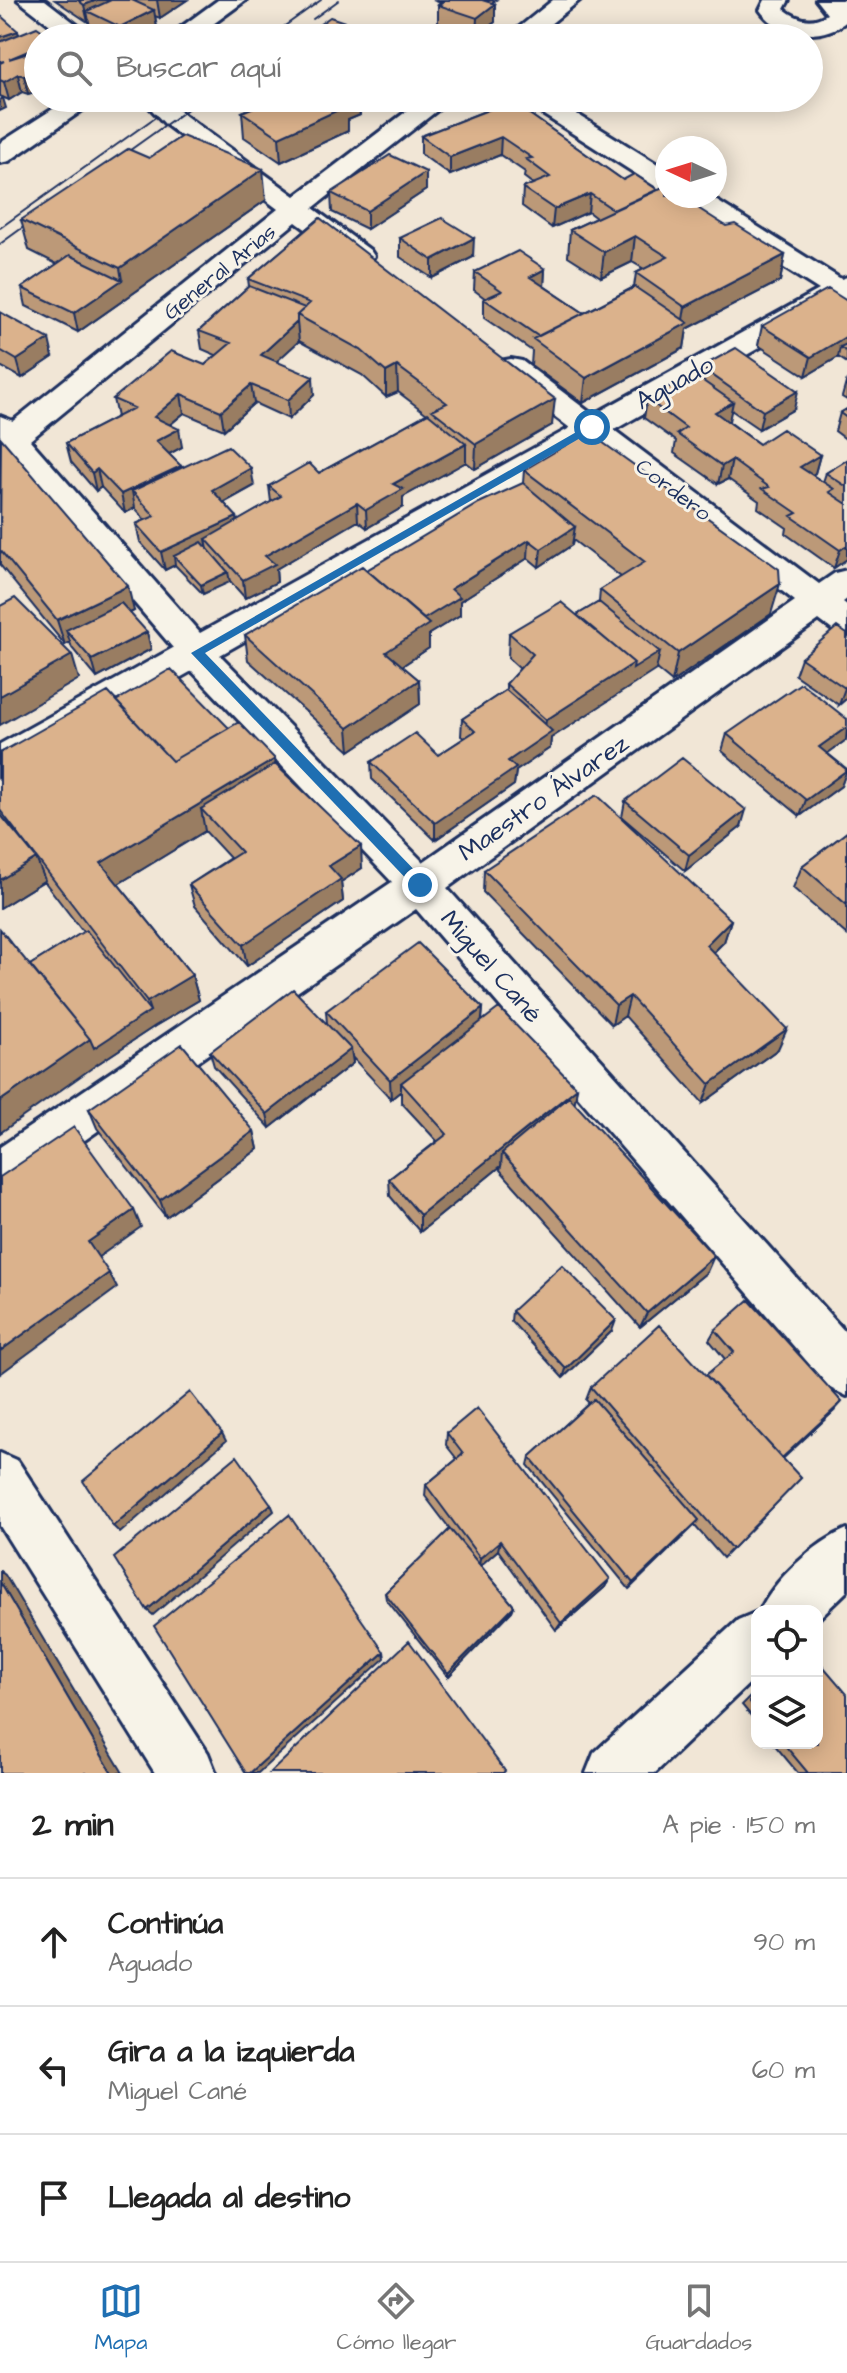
<!DOCTYPE html>
<html lang="es">
<head>
<meta charset="utf-8">
<style>
  body { margin:0; font-family:"Architects Daughter",sans-serif; background:#f2f2f2; color:#222 }
  .controls { position:absolute; right:24px; bottom:24px; display:grid; overflow:hidden; border-radius:16px; box-shadow:0 4px 20px #0003 }
  .controls button { width:72px; height:72px; display:grid; place-items:center; padding:0; border:0; border-bottom:2px solid #e0e0e0; background:#fff; color:#222; font:40px sans-serif }
  .compass { position:absolute; left:655px; top:136px; width:72px; height:72px; border-radius:50%; background:#fff; box-shadow:0 4px 20px #0003; rotate:274deg }
  .stop { position:absolute; width:24px; height:24px; margin:-18px; border:6px solid #1f6fb2; border-radius:50%; background:#fff }
  .stop.end { background:#1f6fb2; border-color:#fff; box-shadow:0 2px 8px #0008 }
  .list { margin:0; padding:0; list-style:none }
  h2 { display:flex; justify-content:space-between; align-items:center; height:104px; margin:0; padding:0 32px; font-size:34px }
  h2 small { font-size:26px; font-weight:400; color:#767676 }
  .list li { display:grid; grid-template-columns:52px 1fr auto; gap:24px; align-items:center; box-sizing:border-box; height:128px; padding:0 32px; border-top:2px solid #e0e0e0 }
  .list b { display:block; font-size:30px; white-space:nowrap }
  .list p { margin:0; font-size:26px; white-space:nowrap; color:#767676 }
  .list em { font-size:26px; font-style:normal; color:#767676 }
  .icon { flex:none; width:44px; height:44px; fill:none; stroke:currentColor; stroke-width:2; stroke-linecap:round; stroke-linejoin:round }
  .map { position:relative; flex:none; width:847px; height:1773px; overflow:hidden }
  .search { position:absolute; background:#fff; box-shadow:0 4px 20px #0003; left:24px; right:24px; top:24px; height:88px; display:flex; align-items:center; gap:20px; box-sizing:border-box; padding:0 28px; border-radius:44px; color:#767676; font-size:30px }
  .sheet { height:488px; background:#fff }
  nav { display:flex; justify-content:space-around; align-items:center; box-sizing:border-box; height:112px; border-top:2px solid #e0e0e0; background:#fff; font-size:22px; color:#767676 }
  nav a { display:grid; justify-items:center; gap:4px }
  nav .on { color:#1f6fb2 }
  .map>svg:first-child { display:block }
</style>
</head>
<body>
<div class="map">
<svg width="847" height="1773" viewBox="0 0 847 1773">
  <rect width="100%" height="100%" fill="#f1e6d6"/>
  <filter id="ink" filterUnits="userSpaceOnUse"><feTurbulence type="fractalNoise" baseFrequency=".0125" numOctaves="2"/><feDisplacementMap in="SourceGraphic" scale="16" xChannelSelector="R" yChannelSelector="G"/><feConvolveMatrix kernelMatrix="1 2 1 2 8 2 1 2 1" color-interpolation-filters="sRGB"/></filter>
  <g filter="url(#ink)">
    <g fill="none" stroke-linecap="round" stroke-linejoin="round">
      <g stroke="#1b2f5e" stroke-width="6">
        <path id="minor" d="M18,0H45L94,38H67Z
          M218,0H246L194,38H166Z
          M553,0H580L533,38H506Z
          M765,0H789L784,9C798,20 812,24 827,14L816,0H844L847,21C821,42 779,37 760,10Z
          M70,98H100L9,161L0,163V143Z
          M141,98H168L183,114L295,196L424,98H453L313,208L370,250L374,256L370,262L360,264L350,262L296,222L30,440L200,633L570,428L500,375L496,368L500,361L511,359L522,361L593,415L819,290L680,202L677,196H709L841,279L847,277V304L840,302L614,430L819,584L835,573L847,570V599L843,602L847,605V636L835,632L819,620L447,888L847,1334V1396L830,1388L416,909L16,1188L0,1194V1147L392,882L192,671L13,772L0,777V744L173,648L9,456L0,458V416L13,421L278,209L165,124ZM590,444L795,601L423,862L220,655Z
          M521,98H551L667,170V190L658,188L525,103Z
          M0,1453L18,1461L208,1753L216,1773H155L0,1526Z
          M847,1529V1591L817,1620V1611H760C773,1580 816,1542 847,1529Z
          M757,1612V1676L655,1773H586L594,1753L738,1620Z"/>
      </g>
      <use href="#minor" fill="#f7f3e8" fill-rule="evenodd"/>
      <path stroke="#1b2f5e" stroke-width="2" d="M313,19L339,0
        M268,38L321,0
        M112,163L203,98
        M0,228L157,116
        M0,244L40,215"/>
    </g>
    <path fill="#bc9978" stroke="#1b2f5e" stroke-width="2" fill-rule="evenodd" d="M55,0H132L134,1V0H187L160,18L155,16L157,28L137,38H109L90,29L89,22H88Z
      M433,0H496L492,3L495,22L476,36L438,23V5L441,3Z
      M0,17L19,34L38,38V91L28,94L22,92L9,100L0,96Z
      M259,98H383L374,105L360,100V115L348,120V131L281,162L244,137L242,112L260,105Z
      M511,101L623,180L658,190L726,226L785,255L780,281L687,329L684,348L583,403L531,365L532,351L484,318V299H486L474,290L475,272L545,269L544,286L584,313L634,287L636,273L644,269L632,262L601,277L568,256L570,230L596,218L588,212L552,228L522,206L523,188L533,184L524,177L525,172L500,155L450,175L421,154V136Z
      M149,158L266,200L78,332L26,306L22,288L57,264L29,250L21,220Z
      M426,172V190L367,229L332,212L331,193Z
      M320,218L552,425L475,469L466,462L403,497V507L367,528L358,521L276,569L277,582L245,598L230,581L203,594L175,565L165,570L140,542L136,524L145,520L136,510L135,508L125,513L101,487L96,491L71,462L66,443L117,417L113,399L205,365L216,355L202,349L199,331L249,286L248,279ZM299,341L362,375L386,397L398,392L427,414L319,473L269,486L271,502L238,521L237,517L224,503L254,486L182,468L169,454L182,447L170,425L184,413L224,430L254,403L289,419L314,395L276,361Z
      M400,238L473,257L432,278L400,257Z
      M847,301V363L838,357L806,376L758,345L762,326Z
      M0,312L53,357L22,378L0,366Z
      M701,367L794,409L759,429L731,410L728,421L759,444L820,455L815,473L812,475L823,482L826,473L847,460V559L834,568L786,534L787,528L758,508L759,501L728,479L718,484L674,453L676,441L644,418L647,399L699,378Z
      M847,379V400L842,397Z
      M847,409V440L835,431L840,413Z
      M0,439L134,611L130,613L151,649L97,678L72,648L70,642L65,645L0,565Z
      M524,470L771,614L672,682L656,669L551,738L550,748L516,771L514,785L435,840L372,779L371,762L438,755L464,738L461,736L462,719L506,690V684L520,669L508,658L509,633L577,615L599,602L600,590L621,577L573,540L572,545L539,567L528,558L460,601V615L429,634V648L402,666L419,680L420,704L350,751L248,660L245,635L367,570L523,483Z
      M847,634V698L839,705L795,675L801,658Z
      M116,701L229,728L275,759V764L362,868L341,882L343,901L247,966L195,906L189,885L230,858L205,831L118,884L192,975L199,1000L155,1026L99,1063L30,965L83,932L44,881L0,908V753Z
      M847,719V737L846,740L827,753L847,769L841,786L800,816L722,751L727,734Z
      M625,801L741,827L685,871L622,817Z
      M847,832V935L793,888L802,866Z
      M484,870L731,920L724,942L713,953L778,1049L703,1103L625,1016L612,1025L483,892Z
      M483,1008L482,1021L574,1103L707,1272L640,1327L500,1170L501,1166L420,1232L390,1196L389,1179L437,1141L401,1102V1091L391,1099L352,1057L353,1063L270,1128L214,1066L210,1052L327,1024L326,1011Z
      M89,1109L254,1131L258,1149L166,1217L97,1128Z
      M512,1311L612,1331L563,1378L511,1321Z
      M715,1330L834,1411L782,1458L801,1478L723,1558L694,1525L629,1589L528,1465L530,1457L589,1403L586,1400L591,1387L706,1375L725,1359L709,1340Z
      M447,1433L605,1587L556,1630L498,1550L480,1565L514,1606L512,1611L448,1677L386,1599L385,1593L450,1529L425,1496L426,1485L457,1459L446,1445Z
      M757,1690V1723L742,1705Z
      M773,1743H817L847,1773H798Z"/>
    <path fill="#997d62" stroke="#1b2f5e" stroke-width="2" d="M97,0H115L87,11L89,22H88L84,5Z
      M157,0H187L160,18Z
      M495,4V22L476,36L477,18Z
      M154,10L157,28L137,38H122L120,27Z
      M18,31L22,49L0,56V37Z
      M38,47V66L18,75L22,92L9,100L4,82L9,59Z
      M38,72V91L28,94L24,76Z
      M3,98L6,108L0,111V100Z
      M340,98H360V115L348,120V131L281,162L279,137Z
      M374,98H383L374,105Z
      M501,137L500,155L450,175V157Z
      M263,169L266,200L78,332L74,313L122,280L120,268Z
      M426,172V190L367,229V211Z
      M590,194L588,212L552,228L554,209Z
      M635,236L632,262L601,277L604,252Z
      M474,238L473,257L432,278V260Z
      M785,255L780,281L687,329L684,348L583,403L586,378L682,326L685,307Z
      M545,269L544,288L530,277Z
      M297,322L299,341L263,374L261,355Z
      M847,336V351L840,347L838,357L806,376L811,357Z
      M49,339L53,357L22,378L17,360Z
      M397,366L398,392L386,397V372Z
      M313,377L314,395L289,419L288,400Z
      M251,385L254,403L224,430L221,411Z
      M798,391L794,409L759,429L763,411Z
      M181,394L184,413L157,435L154,417Z
      M555,399L552,425L475,469L476,444Z
      M733,402L729,421L712,430L715,412Z
      M179,429L182,447L160,459L156,441Z
      M466,444V462L403,497V507L367,528L366,510L393,484Z
      M820,455L815,473L795,485L800,467Z
      M732,460L728,479L718,484L722,466Z
      M181,466L184,484L132,491L135,508L125,513L121,494Z
      M251,468L254,486L214,508L212,490Z
      M97,469L101,487L96,491L92,473Z
      M357,503L358,521L276,569L277,582L245,598L243,580L265,556Z
      M237,517L239,535L206,539L208,550L174,556L175,565L165,570L161,552Z
      M575,527L572,545L539,567L541,549Z
      M529,540L528,558L460,601V615L429,634V648L387,676L386,652L420,622L451,589Z
      M847,545V559L834,568L840,550Z
      M228,572L230,582L203,594L201,585Z
      M780,584L771,614L672,682L678,653Z
      M128,586L134,611L75,640L66,630L70,642L65,645L57,620Z
      M147,632L151,649L97,678L92,660Z
      M660,652L656,670L551,738L550,748L516,771L514,785L435,840V823L508,761L544,736L546,720L634,663Z
      M72,655L79,679L0,725V696Z
      M419,680L420,704L350,751L348,728Z
      M847,686V698L839,705L845,688Z
      M847,727L846,740L813,764L819,747Z
      M275,759L278,787L201,809L205,831L110,889L101,863Z
      M847,770L841,786L800,816L806,800Z
      M746,810L741,827L685,871L689,855Z
      M361,846L362,868L341,882L343,901L247,966L243,945L329,866Z
      M36,858L45,880L0,908V880Z
      M731,920L724,942L699,966L706,945Z
      M192,975L199,1000L155,1026L99,1063L0,1133V1101L90,1039L150,1011L147,1002Z
      M630,996L625,1016L612,1025L616,1005Z
      M483,1008L481,1028L401,1083V1091L391,1099L390,1080Z
      M787,1029L778,1049L703,1103L710,1084Z
      M351,1049L353,1063L270,1128L267,1114Z
      M577,1088L574,1107L502,1153L501,1166L420,1232V1215Z
      M254,1131L258,1149L166,1217L160,1200Z
      M134,1210L141,1227L97,1258L88,1242Z
      M714,1256L707,1272L640,1327L647,1313Z
      M109,1273L117,1288L0,1374V1351Z
      M616,1320L612,1331L563,1378L566,1369Z
      M842,1402L834,1411L773,1468L780,1459Z
      M222,1433L226,1441L120,1533L113,1526Z
      M271,1504L274,1511L153,1615L147,1610Z
      M699,1520L693,1527L629,1589L633,1583Z
      M500,1541L498,1550L479,1567L480,1558Z
      M0,1571L5,1575L123,1773H112L0,1582Z
      M610,1579L605,1587L556,1630L561,1623Z
      M514,1606L512,1611L448,1677V1673Z
      M384,1652L385,1658L258,1773H250Z"/>
    <path fill="#dbb28c" stroke="#1b2f5e" stroke-width="2" d="M78,0H97L84,5Z
      M111,0H132L154,10L120,27L87,11Z
      M445,0H482L495,4L477,18L438,5Z
      M1,16L18,31L0,37V17Z
      M330,17L380,34L393,25L430,37L305,38L302,37Z
      M37,27L53,38H38V47L9,59L38,50V72L24,76L18,74L4,82L0,80V63L4,61L0,62V42Z
      M268,98H340L337,99L347,106L279,137L242,112L271,100Z
      M511,101L623,180L634,174L658,190L614,210L590,194L554,209L523,188L550,177L526,159L532,158L501,137L450,157L421,136Z
      M182,136L263,169L120,268L21,220L128,149L149,158Z
      M390,155L426,172L367,211L331,193Z
      M665,186L667,188V196H679L726,226L735,224L785,255L685,307L636,273L668,257L635,236L604,252L570,230Z
      M320,218L555,399L476,444L432,410L447,403L397,366L386,372L361,350L297,315L310,303L248,279Z
      M442,218L474,238L432,260L400,238Z
      M518,251L545,269L530,277L584,313L538,336L484,299L502,291L475,272Z
      M70,255L122,280L74,313L22,288Z
      M249,286L305,308L297,315V322L261,355L313,377L288,400L251,385L221,411L181,394L154,417L179,429L156,441L181,466L121,494L97,469L92,473L66,443L134,408L113,399L171,351L205,365L231,343L199,331Z
      M635,287L688,323L586,378L533,339Z
      M828,289L847,301V336L811,357L762,326Z
      M0,312L49,339L17,360L0,350Z
      M847,344V352L840,347Z
      M736,348L798,391L763,411L701,367Z
      M693,374L733,402L715,412L759,444L782,429L820,455L800,467L834,489L829,492L847,504V545L840,550L791,516L797,513L762,489L769,487L732,460L722,466L677,434L686,428L647,399Z
      M847,409V418L840,413Z
      M428,413L466,444L393,484L403,489L366,510L357,503L265,556L275,564L243,580L206,539L281,496L269,486L309,463L319,473Z
      M588,432L779,569L780,584L678,653L600,590L645,562L524,470Z
      M1,438L128,586L57,620L0,550Z
      M228,446L251,468L212,490L237,517L161,552L136,524L155,516L132,491Z
      M847,460V487L826,473Z
      M523,483L575,527L541,549L529,540L451,589L460,597L424,619L367,570L479,503Z
      M202,542L228,572L201,585L174,556Z
      M362,566L429,624L386,652L419,680L348,728L245,635Z
      M15,598L72,655L0,696V606Z
      M561,602L634,663L546,720L506,684L533,654L509,633Z
      M599,602L660,652L633,669L634,663L577,615Z
      M121,603L147,632L92,660L66,630Z
      M837,627L847,634V686L845,688L801,658Z
      M171,669L229,728L172,761L116,701Z
      M801,683L847,719V727L819,747L847,770L806,800L727,734Z
      M506,690L552,731L508,761L516,768L435,823L371,762L415,733L438,755L475,731L462,719Z
      M108,692L172,761L239,722L275,759L101,863L192,975L147,1002L0,810V753Z
      M682,758L746,810L689,855L625,801Z
      M275,764L361,846L329,866L341,879L243,945L189,885L241,852L201,809Z
      M597,795L731,920L706,945L787,1029L710,1084L630,996L616,1005L484,870Z
      M0,814L36,858L0,880Z
      M847,832V905L802,866Z
      M0,929L90,1039L0,1101Z
      M86,930L150,1011L94,1048L90,1039L30,965Z
      M418,943L483,1008L390,1080L326,1011Z
      M293,989L351,1049L267,1114L210,1052Z
      M499,1008L577,1088L420,1215L389,1179L447,1134L401,1083Z
      M182,1044L254,1131L160,1200L89,1109Z
      M569,1097L714,1256L647,1313L502,1153Z
      M74,1127L134,1210L88,1242L109,1273L0,1351V1177Z
      M562,1265L616,1320L566,1369L512,1311Z
      M749,1300L842,1402L782,1458L706,1375L734,1352L715,1330Z
      M659,1325L801,1478L732,1549L591,1387Z
      M190,1392L222,1433L113,1526L83,1481Z
      M594,1399L699,1520L633,1583L530,1457Z
      M477,1408L610,1579L561,1623L500,1541L480,1558L426,1485L463,1454L447,1433Z
      M237,1456L271,1504L147,1610L114,1558Z
      M289,1515L384,1652L250,1773H246L154,1626Z
      M450,1529L514,1606L448,1673L385,1593Z
      M0,1582L112,1773H0Z
      M409,1641L505,1771L503,1773H270Z
      M817,1659L847,1694V1773H808L783,1743H817Z
      M757,1694V1711L750,1702Z"/>
  </g>
  <path fill="#1f6fb2" d="M592,423L597,427L596,429L205,653L425,881V888H415L191,653Z"/>
  <g text-anchor="middle" stroke-width="6" stroke-linejoin="round" paint-order="stroke">
    <g font-size="22" fill="#1b2f5e" stroke="#f7f3e8">
      <text transform="translate(219 271) rotate(-39)" y="8">General Arias</text>
      <text transform="translate(674 489) rotate(37)" y="8">Cordero</text>
    </g>
    <g font-size="26" fill="#1b2f5e" stroke="#f7f3e8">
      <text transform="translate(674 382) rotate(-29)" y="9">Aguado</text>
      <text transform="translate(543 797) rotate(-35)" y="9">Maestro Álvarez</text>
      <text transform="translate(492 966) rotate(49)" y="9">Miguel Cané</text>
    </g>
  </g>
</svg>
<div class="controls">
<button><svg class="icon" aria-label="locate" viewBox="0 0 24 24"><circle cx="12" cy="12" r="6"/><path d="M12 2v4M12 18v4M2 12h4M18 12h4"/></svg></button>
<button><svg class="icon" aria-label="layers" viewBox="0 0 24 24"><path d="M12 4l9 5-9 5-9-5zM3 14l9 5 9-5"/></svg></button>
</div>
<svg class="compass" viewBox="-18 -18 36 36"><path d="M0-13l5 13h-10z" fill="#e53935"/><path d="M0 13l5-13h-10z" fill="#767676"/></svg>
<div class="stop" style="left:592px;top:427px"></div>
<div class="stop end" style="left:420px;top:885px"></div>
<div class="search"><svg class="icon" aria-label="search" viewBox="0 0 24 24"><circle cx="10" cy="10" r="6"/><path d="M15 15l6 6"/></svg>Buscar aquí</div>
</div>
<section class="sheet">
<h2>2 min<small>A pie · 150 m</small></h2>
<ul class="list">
<li><svg class="icon" aria-label="ahead" viewBox="0 0 24 24"><path d="M12 20V5M6 11l6-6 6 6"/></svg><div><b>Continúa</b><p>Aguado</p></div><em>90 m</em></li>
<li><svg class="icon" aria-label="left" viewBox="0 0 24 24"><path d="M17 20v-9H6M10 6l-5 5 5 5"/></svg><div><b>Gira a la izquierda</b><p>Miguel Cané</p></div><em>60 m</em></li>
<li><svg class="icon" aria-label="arrive" viewBox="0 0 24 24"><path d="M6 21V4h12l-3 4 3 4H6"/></svg><div><b>Llegada al destino</b></div></li>
</ul>
</section>
<nav>
<a class="on"><svg class="icon" aria-label="map" viewBox="0 0 24 24"><path d="M3 6l6-2 6 2 6-2v14l-6 2-6-2-6 2zM9 4v14M15 6v14"/></svg>Mapa</a>
<a><svg class="icon" aria-label="directions" viewBox="0 0 24 24"><path d="M12 3l9 9-9 9-9-9zM9 14v-3h6M13 9l2 2-2 2"/></svg>Cómo llegar</a>
<a><svg class="icon" aria-label="saved" viewBox="0 0 24 24"><path d="M7 4h10v16l-5-4-5 4z"/></svg>Guardados</a>
</nav>
</body>
</html>
